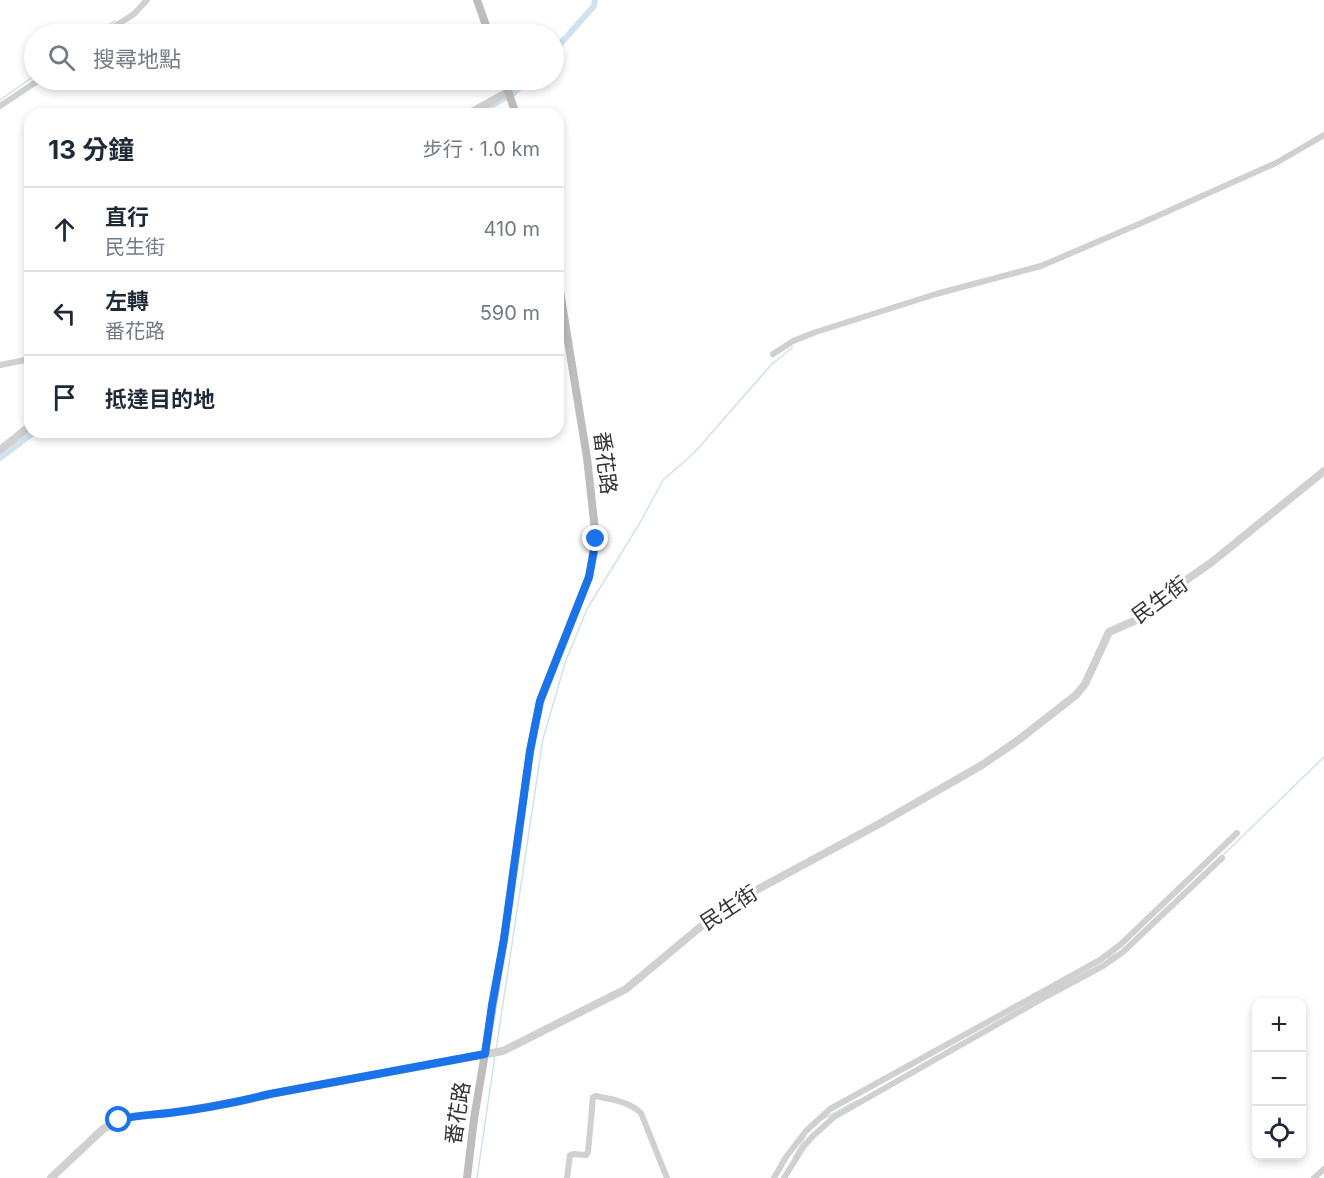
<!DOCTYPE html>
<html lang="zh-TW">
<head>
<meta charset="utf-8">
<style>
  body { margin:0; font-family:Inter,"Noto Sans TC",sans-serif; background:#f6f6f7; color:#1f2937 }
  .controls { position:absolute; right:18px; bottom:18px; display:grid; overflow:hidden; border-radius:12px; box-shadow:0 3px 9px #0003 }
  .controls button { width:54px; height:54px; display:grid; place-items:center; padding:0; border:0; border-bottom:2px solid #e0e1e3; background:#fff; color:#1f2937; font:30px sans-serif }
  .stop { position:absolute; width:18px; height:18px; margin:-14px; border:4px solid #1a73e8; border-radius:50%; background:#fff }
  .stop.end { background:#1a73e8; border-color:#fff; box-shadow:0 2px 6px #0008 }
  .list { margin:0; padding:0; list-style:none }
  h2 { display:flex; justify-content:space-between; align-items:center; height:78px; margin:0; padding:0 24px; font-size:26px }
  h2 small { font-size:20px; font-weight:400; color:#747a83 }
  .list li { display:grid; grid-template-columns:39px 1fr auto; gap:18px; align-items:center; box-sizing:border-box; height:84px; padding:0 24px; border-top:2px solid #e0e1e3 }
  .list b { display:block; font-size:22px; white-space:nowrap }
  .list p { margin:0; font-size:20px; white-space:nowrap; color:#747a83 }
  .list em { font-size:20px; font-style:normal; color:#747a83 }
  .icon { flex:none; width:33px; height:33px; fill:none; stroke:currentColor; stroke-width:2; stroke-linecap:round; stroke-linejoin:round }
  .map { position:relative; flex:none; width:1324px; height:1178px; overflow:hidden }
  .search { position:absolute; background:#fff; box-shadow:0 3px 9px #0003; left:24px; top:24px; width:540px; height:66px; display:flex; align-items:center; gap:15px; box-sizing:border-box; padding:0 21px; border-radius:33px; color:#747a83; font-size:22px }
  .panel { position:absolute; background:#fff; box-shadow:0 3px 9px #0003; left:24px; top:108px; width:540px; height:330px; border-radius:18px }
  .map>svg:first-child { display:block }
</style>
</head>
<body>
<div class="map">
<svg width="1324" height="1178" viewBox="0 0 1324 1178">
  <rect width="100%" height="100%" fill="#fff"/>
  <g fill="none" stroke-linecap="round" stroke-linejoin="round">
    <path stroke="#cfe2ee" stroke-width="1.5" d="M95,34L115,21
      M0,100L34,76
      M1221,857L1324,757
      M1108,958L1117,953
      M496,1050L543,739L565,663L587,609L641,521L663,480L694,453L771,365L793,347
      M823,1119L858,1100
      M793,1158L805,1137
      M477,1178L495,1055"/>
    <path stroke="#cfe2ee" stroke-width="6" d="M554,51L594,6L595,0
      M514,93L527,80
      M476,114L505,98
      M0,458L34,432"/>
    <path stroke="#d0d0d0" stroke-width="6" d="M103,34L134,14L147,0
      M0,106L39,80
      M773,354L793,341L816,332L936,294L1041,266L1146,221L1276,163L1324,135
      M0,365L30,359
      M567,1178L570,1155L573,1154L586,1155L588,1152L593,1097L596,1096C611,1099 630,1102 641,1113L667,1178
      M774,1178L786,1157L806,1131L830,1109L1100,960L1120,945L1237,833
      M784,1178L804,1146L813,1136L834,1117L1047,996L1103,966L1123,952L1222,858
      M1314,1178L1324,1169"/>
    <path stroke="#d0d0d0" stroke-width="8" d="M468,114L508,92
      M0,450L30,426
      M51,1178L103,1129L119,1120L129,1117L170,1113L243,1101L270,1094L503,1051L626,989L723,908L879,824L982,765L1017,741L1076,695L1085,684L1109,632L1143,617L1156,608L1166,597L1189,578L1212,562L1324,471"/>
    <path stroke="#bdbdbd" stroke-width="8" d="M477,0L489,34
      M504,80L516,114
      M467,1178L474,1119L504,939L530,751L540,701L589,577L596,539L587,458L558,279"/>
  </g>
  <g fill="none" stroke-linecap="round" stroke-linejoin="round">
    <path stroke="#1a73e8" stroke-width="8" d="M119,1120C135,1115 152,1115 169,1113C203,1109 237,1102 270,1094L485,1054L492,1005L504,939L530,751L540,701L589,577L596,539"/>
  </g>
  <g text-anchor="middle" stroke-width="6" stroke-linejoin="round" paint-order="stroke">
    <g font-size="21" fill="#333" stroke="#fff">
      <text transform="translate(605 463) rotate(83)" y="7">番花路</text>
      <text transform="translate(1160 600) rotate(-36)" y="7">民生街</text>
      <text transform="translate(729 908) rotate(-33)" y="7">民生街</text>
      <text transform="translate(458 1113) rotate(-81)" y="7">番花路</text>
    </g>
  </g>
</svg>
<div class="controls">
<button>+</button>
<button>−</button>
<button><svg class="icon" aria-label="locate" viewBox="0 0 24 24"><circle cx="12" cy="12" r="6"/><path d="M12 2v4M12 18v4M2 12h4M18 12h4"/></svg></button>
</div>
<div class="stop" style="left:119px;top:1120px"></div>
<div class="stop end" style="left:596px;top:539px"></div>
<div class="search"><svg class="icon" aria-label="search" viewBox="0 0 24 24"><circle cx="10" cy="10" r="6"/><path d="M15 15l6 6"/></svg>搜尋地點</div>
<section class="panel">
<h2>13 分鐘<small>步行 · 1.0 km</small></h2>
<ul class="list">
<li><svg class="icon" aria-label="ahead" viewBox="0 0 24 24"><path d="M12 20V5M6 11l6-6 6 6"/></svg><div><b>直行</b><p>民生街</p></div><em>410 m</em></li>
<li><svg class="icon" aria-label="left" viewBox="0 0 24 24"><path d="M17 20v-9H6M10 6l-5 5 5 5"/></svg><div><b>左轉</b><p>番花路</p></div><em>590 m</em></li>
<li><svg class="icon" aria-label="arrive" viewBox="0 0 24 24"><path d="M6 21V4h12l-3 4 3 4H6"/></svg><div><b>抵達目的地</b></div></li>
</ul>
</section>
</div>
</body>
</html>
